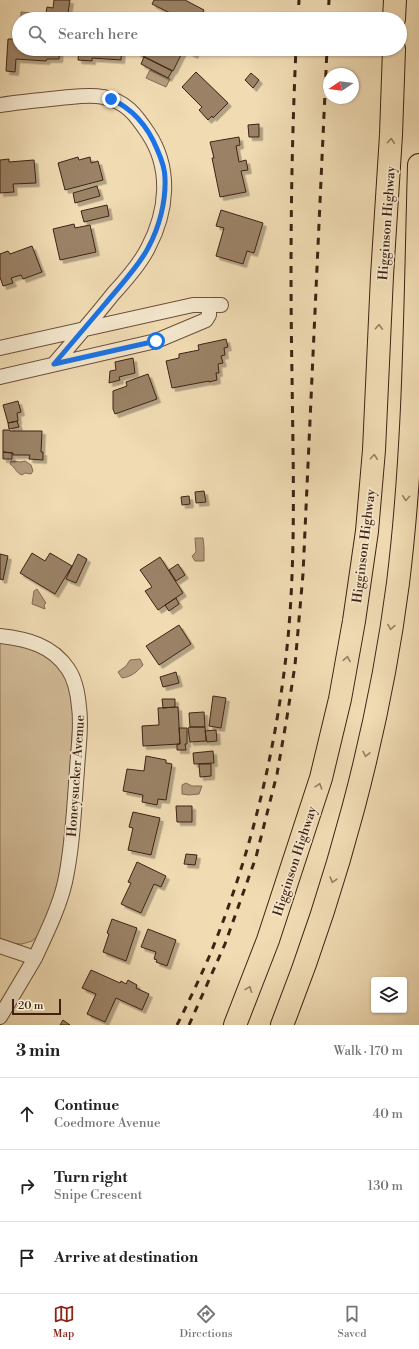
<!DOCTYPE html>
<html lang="en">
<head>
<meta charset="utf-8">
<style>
  body { margin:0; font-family:"Libre Bodoni",serif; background:#f2f2f2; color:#222 }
  .controls { position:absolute; right:12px; bottom:12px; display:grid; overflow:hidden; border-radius:4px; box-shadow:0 1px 3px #0004 }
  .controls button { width:36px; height:36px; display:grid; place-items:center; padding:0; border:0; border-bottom:1px solid #e0e0e0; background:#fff; color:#222; font:20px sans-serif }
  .compass { position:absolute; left:323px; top:68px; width:36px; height:36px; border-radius:50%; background:#fff; box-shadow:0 1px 3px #0004; rotate:257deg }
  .scale { position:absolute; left:12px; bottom:10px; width:49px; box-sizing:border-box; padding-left:4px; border:2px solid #3f2213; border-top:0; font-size:11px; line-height:14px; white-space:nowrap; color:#3f2213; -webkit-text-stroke:3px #f5e8ce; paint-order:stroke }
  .stop { position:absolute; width:12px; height:12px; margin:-9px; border:3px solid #1a73e8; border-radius:50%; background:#fff }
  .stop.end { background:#1a73e8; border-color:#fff; box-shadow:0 1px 4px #0008 }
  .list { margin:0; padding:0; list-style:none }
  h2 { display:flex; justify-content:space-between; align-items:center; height:52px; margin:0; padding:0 16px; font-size:17px }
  h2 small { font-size:13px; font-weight:400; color:#767676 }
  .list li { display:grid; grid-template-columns:26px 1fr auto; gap:12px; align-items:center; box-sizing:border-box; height:72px; padding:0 16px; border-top:1px solid #e0e0e0 }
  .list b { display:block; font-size:15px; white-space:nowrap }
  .list p { margin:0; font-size:13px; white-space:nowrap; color:#767676 }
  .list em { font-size:13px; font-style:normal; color:#767676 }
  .icon { flex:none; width:22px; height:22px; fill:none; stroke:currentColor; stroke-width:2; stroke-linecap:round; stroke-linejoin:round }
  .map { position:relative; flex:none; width:419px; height:1025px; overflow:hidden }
  .search { position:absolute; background:#fff; box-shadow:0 1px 3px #0004; left:12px; right:12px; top:12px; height:44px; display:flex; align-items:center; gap:10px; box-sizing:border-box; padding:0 14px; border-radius:22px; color:#767676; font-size:15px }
  .sheet { height:268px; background:#fff }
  nav { display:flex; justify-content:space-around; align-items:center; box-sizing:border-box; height:56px; border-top:1px solid #e0e0e0; background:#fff; font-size:11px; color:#767676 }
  nav a { display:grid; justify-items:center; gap:2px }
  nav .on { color:#8f2418 }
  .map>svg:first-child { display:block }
</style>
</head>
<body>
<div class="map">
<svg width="419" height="1025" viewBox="0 0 419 1025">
  <defs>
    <filter id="shadow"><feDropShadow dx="3.5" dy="3.5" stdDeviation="0" flood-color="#0004"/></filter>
  </defs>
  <rect width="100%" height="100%" fill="#f0dbb3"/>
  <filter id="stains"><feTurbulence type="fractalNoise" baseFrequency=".005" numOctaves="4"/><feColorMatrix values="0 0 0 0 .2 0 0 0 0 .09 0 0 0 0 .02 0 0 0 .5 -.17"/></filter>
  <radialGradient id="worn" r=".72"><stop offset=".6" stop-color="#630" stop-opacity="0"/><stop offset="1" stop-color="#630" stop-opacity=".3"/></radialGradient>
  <path fill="#d2bc98" stroke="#886f56" d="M0,642H6L35,650L55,661L68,675L74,708L65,841L54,903L43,931L32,941L22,944L0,943Z"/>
  <path fill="#b49c7d" stroke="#856b53" d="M21,12L42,14V19H21Z
    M150,70L170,79L166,87L146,78Z
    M11,461L20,462L25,461L31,465L33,471L31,474L25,473L22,475C16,473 15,467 10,464Z
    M195,538H203L204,547V561H195L192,556L196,552Z
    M37,589L46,603L44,605L45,609L32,604L34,591Z
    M140,659L143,665C137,672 131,677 122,678L118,672L126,666L130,660Z
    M186,783L192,786H202L199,794L189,795L182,794V785Z"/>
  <path fill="#9b8266" stroke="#3f2213" filter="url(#shadow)" d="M54,0H70L67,19H45L47,7L53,8Z
    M154,0H185L204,10L199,19H182L152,4Z
    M16,35L19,36V49H60L59,59H47L46,61L16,59L15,72L6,71L8,39H16Z
    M79,49H122L121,60L92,58V61L78,60Z
    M139,49H184L173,71L137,53Z
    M183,49H197L194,55Z
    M144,57L172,71L168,78L141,64Z
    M196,72L228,103L213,118L212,116L208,120L199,110L202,107L182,87Z
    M251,73L259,80L253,88L245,80Z
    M259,124V137H249L248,125Z
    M239,137L240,145L236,146L239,162L246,160L248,170L241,171L246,192L220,197L212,158H214L210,142Z
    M78,157L79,160L90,157L91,163L98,161L103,180L65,190L58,163Z
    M9,159V162L34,160L36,183L13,184L14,192L0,193V160Z
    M97,186L100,196L75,203L73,193Z
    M107,205L109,216L84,222L81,211Z
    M221,210L263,223L254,253L247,251L243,264L216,256L224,228L216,226Z
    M74,224L75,228L90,225L96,252L60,260L53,229Z
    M32,246L42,272L23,279L21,275L11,278L13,283L3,286L0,277V254L8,251L10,254Z
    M226,339L228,347L224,348L225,355L221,356L223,363L218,364L219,373H216L217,380L209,382V381L172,388L166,361L179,358V354L199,350L198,345Z
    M133,358L135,373L119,377L120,380L109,383L110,371L116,370L115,362Z
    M148,374L157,399L115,414L113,409V391L127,386L126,382Z
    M18,401L21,412L17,413L18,421L8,423L3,405Z
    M17,421L19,427L9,429L8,423Z
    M3,430H10V431H42L41,452H43V460L29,459L30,455H13V453L3,452Z
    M3,452L12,453V459H3Z
    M204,491L206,502L196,503L195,492Z
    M189,496L190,504L182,505L181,497Z
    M32,553L45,561L50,553L72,566L55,594L20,573Z
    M0,554L8,556L3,580L0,579Z
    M78,554L87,559L76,583L66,579Z
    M160,557L183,593L158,610L145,591L152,587L140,570Z
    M178,564L185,575L176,581L169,570Z
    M176,598L179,604L169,611L165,605Z
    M179,625L191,644L159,665L146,646Z
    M176,672L179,683L163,687L160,677Z
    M213,696L226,698L221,728L209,726Z
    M162,699H175V707L163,708Z
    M178,707L180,744L143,746L142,726L159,725L158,708Z
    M204,712L205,727H190L189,713Z
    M190,727H205L206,741L190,742L188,728Z
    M179,728H187V744H185L186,750H177V744H180Z
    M216,730L217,741L207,742L205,731Z
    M213,751L214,763L194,764L193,753Z
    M146,756L166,760V763L172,764L166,800L158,799L157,805L142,802L143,795L123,791L127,769L144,771Z
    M199,764H211V776L200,777Z
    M176,806H192V822H177Z
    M133,812L160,818L151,855L128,850L133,828L129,827Z
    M186,854L197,855L195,865L184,864Z
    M137,862L166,876L161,887L154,884L141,913L121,904L131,883L128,882Z
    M112,919L137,928L126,961L103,952L109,934L107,933Z
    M148,929L176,940L167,966L156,962L157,960L154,959L156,952L141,947Z
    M91,970L120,983L121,981L126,984L128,980L137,985L136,988L149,994L142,1010L116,998L105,1022L87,1014L96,994L82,988Z
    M63,1020L70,1025H60Z"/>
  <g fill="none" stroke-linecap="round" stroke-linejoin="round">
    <g stroke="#6b503b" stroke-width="16">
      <path id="street" d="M0,105C20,102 40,100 60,98C74,97 89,94 103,97C126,101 136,115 148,133C172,169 167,212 148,248C140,264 125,281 113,294C94,318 74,341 54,364
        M0,348L193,305H221
        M0,377L156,341L206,320L209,315V305
        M0,636C27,639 52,645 68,669C75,679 78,695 79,707C82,727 78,749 77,770C74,807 73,845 65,882C59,908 46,934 35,958
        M0,946L35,958L0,1017"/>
    </g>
    <g stroke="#3f2213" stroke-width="24">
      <path id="highway" d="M394,19L395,0
        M235,1025L268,940L321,778L340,699L354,621L367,531L374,450L382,276L391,135L394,49
        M282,1025C337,886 379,731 398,583C415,444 415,304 419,165"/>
    </g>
    <use href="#street" stroke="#f5e8ce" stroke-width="14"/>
    <use href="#highway" stroke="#f0dbb3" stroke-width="22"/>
    <path stroke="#3f2213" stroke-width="3" stroke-dasharray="7 7" stroke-linecap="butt" d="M298,19L299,0
      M328,19L329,0
      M177,1025C188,1003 199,980 209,957C251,856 277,747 288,638C296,551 293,462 292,374C290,265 291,157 296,49
      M189,1025L225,944L256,857L277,774L287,717L295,665L303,574L327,49"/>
  </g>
  <defs><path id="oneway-chevron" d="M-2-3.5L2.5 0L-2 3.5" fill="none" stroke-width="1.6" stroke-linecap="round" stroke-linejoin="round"/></defs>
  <g stroke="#987e63">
    <use href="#oneway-chevron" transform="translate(391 141) rotate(-86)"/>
    <use href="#oneway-chevron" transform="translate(379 327) rotate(-87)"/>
    <use href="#oneway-chevron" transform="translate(374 457) rotate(-85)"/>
    <use href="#oneway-chevron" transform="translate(406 498) rotate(95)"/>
    <use href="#oneway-chevron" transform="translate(391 627) rotate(99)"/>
    <use href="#oneway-chevron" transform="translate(347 659) rotate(-80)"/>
    <use href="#oneway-chevron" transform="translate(366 754) rotate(102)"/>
    <use href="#oneway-chevron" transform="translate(319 786) rotate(-72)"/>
    <use href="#oneway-chevron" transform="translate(333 880) rotate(106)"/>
    <use href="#oneway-chevron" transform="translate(249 989) rotate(-69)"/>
  </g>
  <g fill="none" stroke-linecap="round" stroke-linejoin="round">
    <path stroke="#1a73e8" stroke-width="5" d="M111,99C133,109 148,127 157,149C161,158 165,168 165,178C166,202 159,228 148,248C139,266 118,288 105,304C88,324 71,344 54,364L156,341"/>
  </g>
  <g text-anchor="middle" stroke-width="3.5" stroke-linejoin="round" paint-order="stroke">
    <g font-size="13" fill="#3f2213" stroke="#f5e8ce">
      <text transform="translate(386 223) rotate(-86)" y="5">Higginson Highway</text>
      <text transform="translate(363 546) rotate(-83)" y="5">Higginson Highway</text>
      <text transform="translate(75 776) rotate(-86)" y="5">Honeysucker Avenue</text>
      <text transform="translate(294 861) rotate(-72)" y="5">Higginson Highway</text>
    </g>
  </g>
  <rect width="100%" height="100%" filter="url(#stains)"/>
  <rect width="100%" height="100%" fill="url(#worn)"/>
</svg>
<div class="controls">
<button><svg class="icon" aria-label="layers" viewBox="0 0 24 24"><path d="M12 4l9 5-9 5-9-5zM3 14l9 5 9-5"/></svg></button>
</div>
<svg class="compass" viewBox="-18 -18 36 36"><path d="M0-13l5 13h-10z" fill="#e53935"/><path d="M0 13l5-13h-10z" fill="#767676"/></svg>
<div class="scale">20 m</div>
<div class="stop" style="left:156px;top:341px"></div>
<div class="stop end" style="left:111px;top:99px"></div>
<div class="search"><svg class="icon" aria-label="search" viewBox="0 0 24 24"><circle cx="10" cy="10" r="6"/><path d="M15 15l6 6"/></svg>Search here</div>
</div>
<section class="sheet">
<h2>3 min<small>Walk · 170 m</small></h2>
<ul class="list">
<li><svg class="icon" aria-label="ahead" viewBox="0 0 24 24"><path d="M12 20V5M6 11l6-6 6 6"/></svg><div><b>Continue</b><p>Coedmore Avenue</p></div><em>40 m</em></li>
<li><svg class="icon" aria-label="right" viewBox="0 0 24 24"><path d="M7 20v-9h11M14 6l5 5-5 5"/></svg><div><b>Turn right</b><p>Snipe Crescent</p></div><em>130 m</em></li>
<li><svg class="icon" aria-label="arrive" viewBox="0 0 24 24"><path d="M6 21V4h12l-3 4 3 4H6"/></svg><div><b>Arrive at destination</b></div></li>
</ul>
</section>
<nav>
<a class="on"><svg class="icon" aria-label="map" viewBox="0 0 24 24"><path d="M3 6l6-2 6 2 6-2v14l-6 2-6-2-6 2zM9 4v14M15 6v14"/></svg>Map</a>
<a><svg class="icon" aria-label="directions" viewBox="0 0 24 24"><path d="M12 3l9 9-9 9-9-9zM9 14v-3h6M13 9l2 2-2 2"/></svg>Directions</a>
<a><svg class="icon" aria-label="saved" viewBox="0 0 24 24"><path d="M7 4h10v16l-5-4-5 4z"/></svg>Saved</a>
</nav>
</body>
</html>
